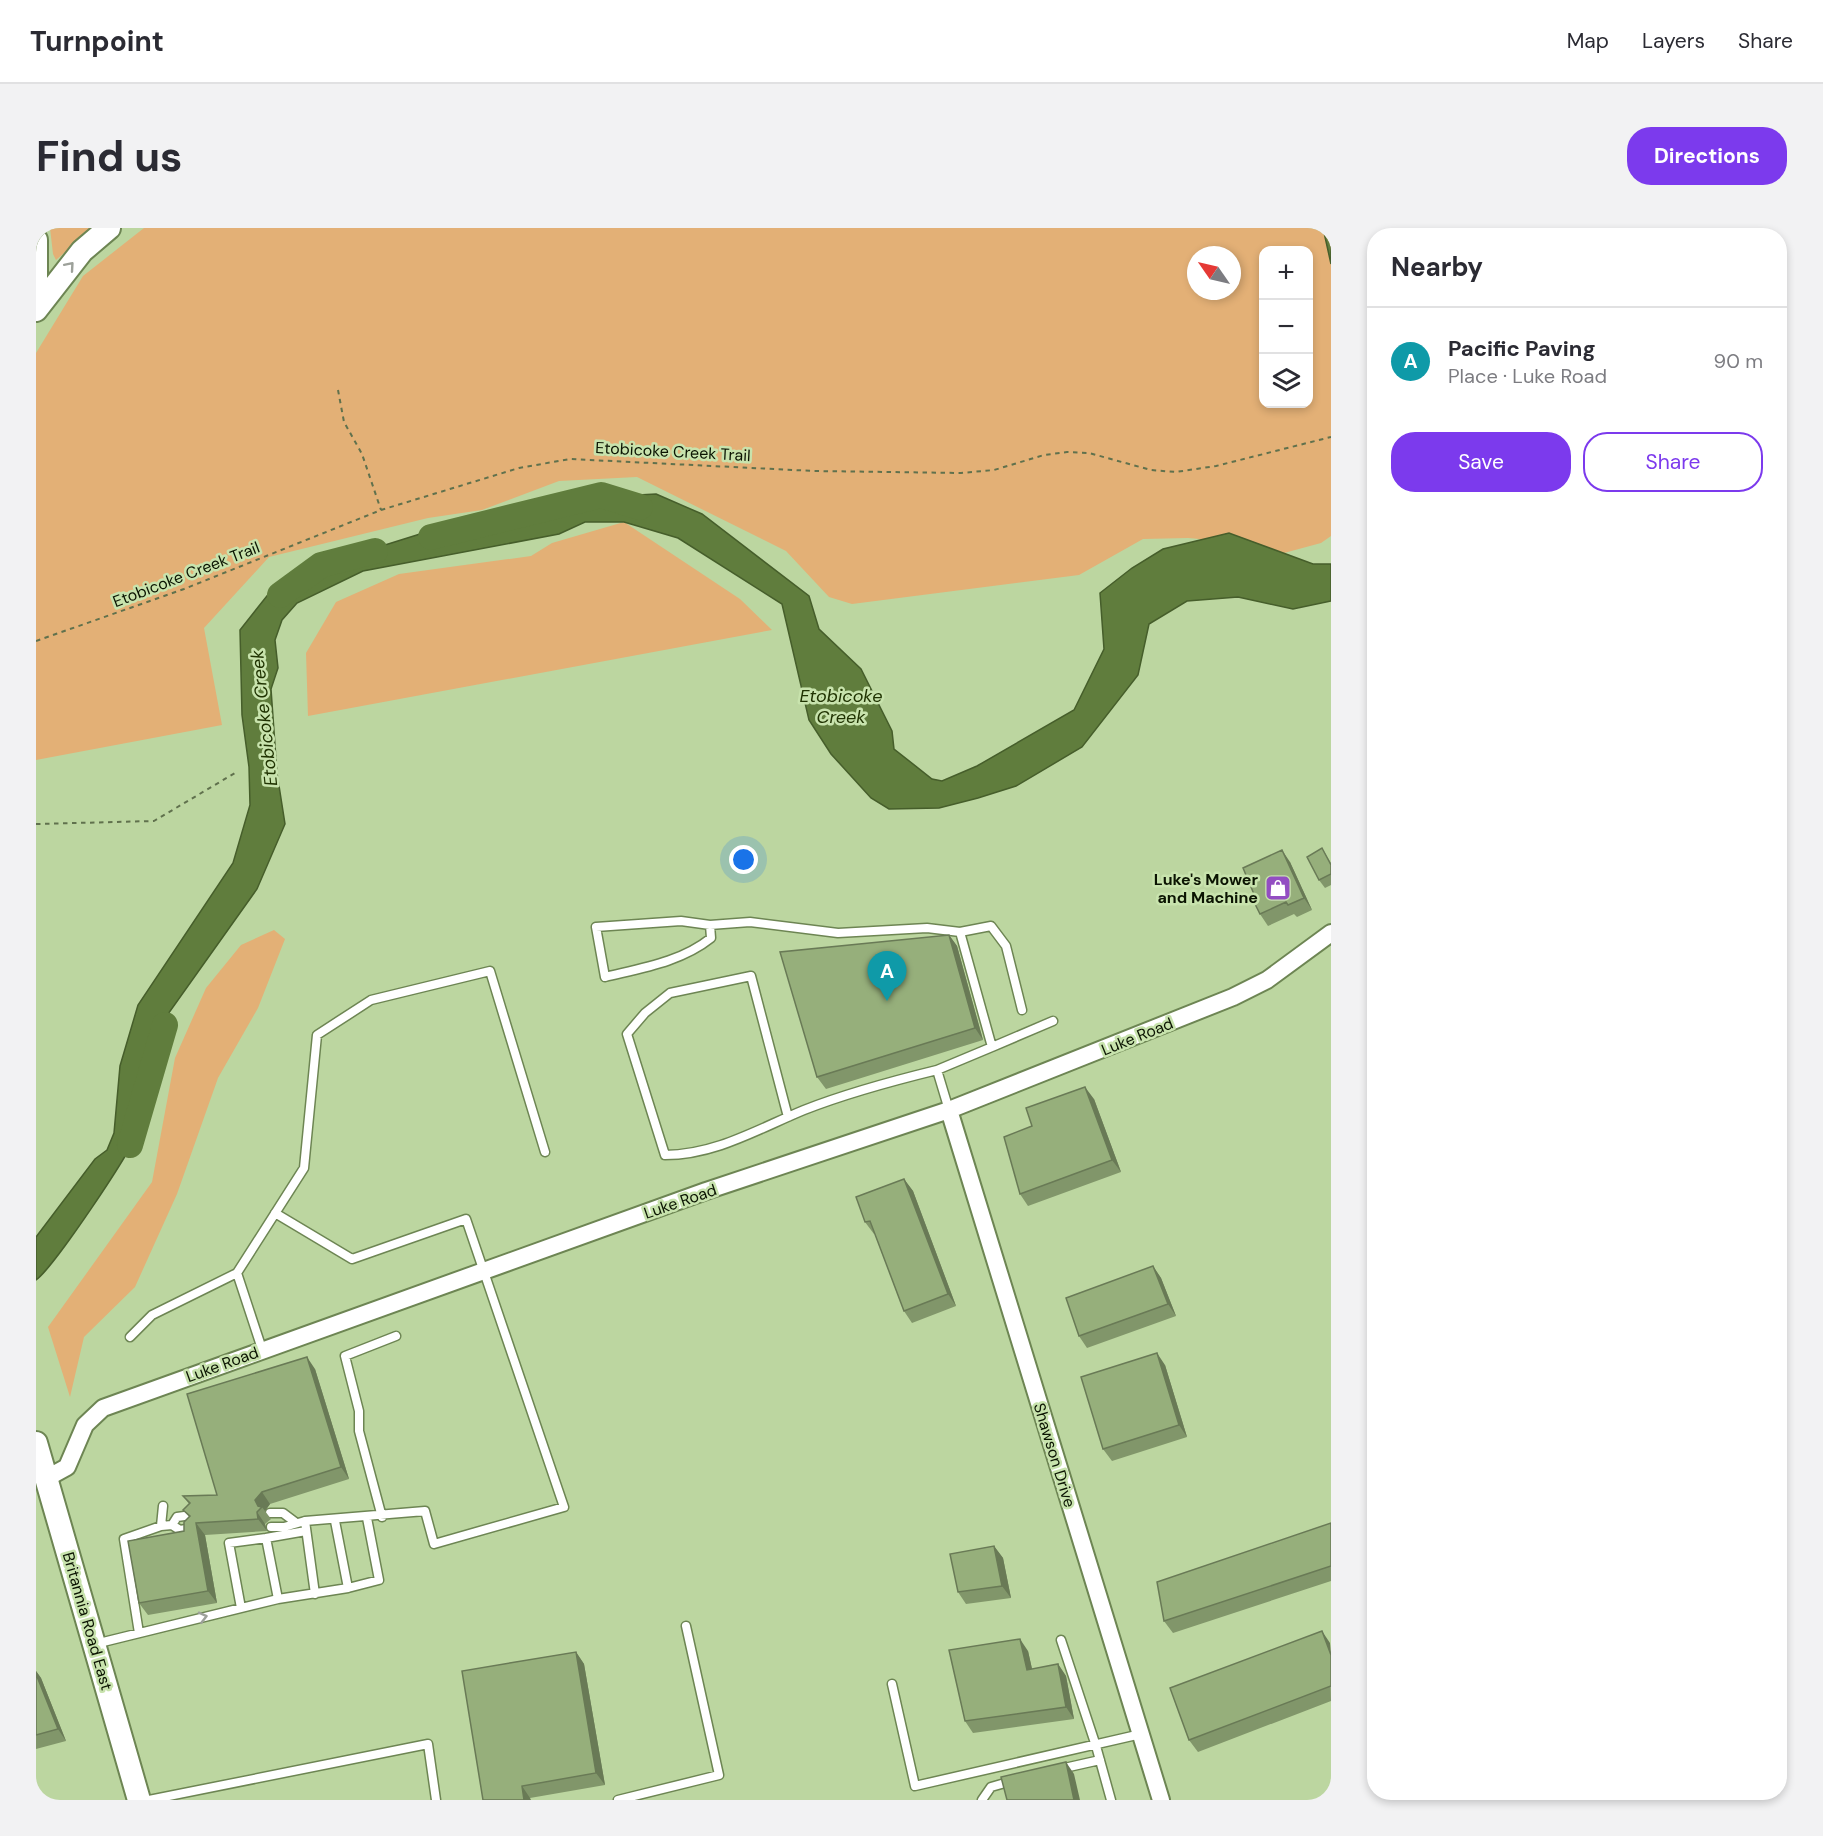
<!DOCTYPE html>
<html lang="en">
<head>
<meta charset="utf-8">
<style>
  body { margin:0; font-family:"DM Sans",sans-serif; background:#f2f2f3; color:#2b2b33 }
  .controls { position:absolute; right:18px; top:18px; display:grid; overflow:hidden; border-radius:12px; box-shadow:0 3px 9px #0003 }
  .controls button { width:54px; height:54px; display:grid; place-items:center; padding:0; border:0; border-bottom:2px solid #e1e1e2; background:#fff; color:#2b2b33; font:30px sans-serif }
  .compass { position:absolute; left:1151px; top:18px; width:54px; height:54px; border-radius:50%; background:#fff; box-shadow:0 3px 9px #0003; rotate:304deg }
  .you { position:absolute; left:708px; top:632px; width:21px; height:21px; margin:-15px; border:4px solid #fff; border-radius:50%; background:#1a73e8; box-shadow:0 0 0 9px #1a73e833 }
  .badge { display:grid; place-items:center; width:39px; height:39px; border-radius:50%; background:#7c3aed; color:#fff; font-size:20px; font-weight:700 }
  .pin { position:absolute; translate:-50% -50px; filter:drop-shadow(0 2px 3px #0008) }
  .pin::after { content:''; position:absolute; top:32px; width:21px; height:18px; background:inherit; clip-path:polygon(0 0,100% 0,50% 100%) }
  .list { margin:0; padding:0; list-style:none }
  h2 { display:flex; justify-content:space-between; align-items:center; height:78px; margin:0; padding:0 24px; font-size:26px }
  h2 small { font-size:20px; font-weight:400; color:#7c7c81 }
  .list li { display:grid; grid-template-columns:39px 1fr auto; gap:18px; align-items:center; box-sizing:border-box; height:108px; padding:0 24px; border-top:2px solid #e1e1e2 }
  .list b { display:block; font-size:22px; white-space:nowrap }
  .list p { margin:0; font-size:20px; white-space:nowrap; color:#7c7c81 }
  .list em { font-size:20px; font-style:normal; color:#7c7c81 }
  .actions { display:flex; gap:12px; padding:18px 24px }
  .actions a { flex:1; padding:14px 0; border:2px solid #7c3aed; border-radius:24px; text-align:center; font-size:21px; color:#7c3aed }
  .actions .main { background:#7c3aed; color:#fff }
  .icon { flex:none; width:33px; height:33px; fill:none; stroke:currentColor; stroke-width:2; stroke-linecap:round; stroke-linejoin:round }
  .map { position:relative; flex:none; width:1295px; height:1572px; overflow:hidden; border-radius:24px }
  header { display:flex; align-items:center; gap:36px; box-sizing:border-box; height:84px; padding:0 30px; background:#fff; border-bottom:2px solid #e1e1e2 }
  header strong { font-size:28px }
  nav { display:flex; gap:33px; margin-inline-start:auto; font-size:21px }
  .intro { display:flex; align-items:center; justify-content:space-between; box-sizing:border-box; height:144px; padding:0 36px }
  h1 { margin:0; font-size:42px }
  .button { padding:15px 27px; border-radius:24px; background:#7c3aed; color:#fff; font-size:21px; font-weight:700 }
  main { display:flex; gap:36px; padding:0 36px }
  aside { flex:1; background:#fff; border-radius:24px; box-shadow:0 3px 9px #0003 }
  .map>svg:first-child { display:block }
</style>
</head>
<body>
<header>
<strong>Turnpoint</strong>
<nav><a>Map</a><a>Layers</a><a>Share</a></nav>
</header>
<div class="intro"><h1>Find us</h1><a class="button">Directions</a></div>
<main>
<div class="map">
<svg width="1295" height="1572" viewBox="0 0 1295 1572">
  <rect width="100%" height="100%" fill="#bcd6a0"/>
  <path fill="#e3b076" fill-rule="evenodd" d="M14,0H57L20,32L17,26Z
    M108,0H1295V308L1285,315L1248,325L1198,314L1152,310L1107,311L1043,347L816,376L793,369L750,323L601,249L523,253L446,282L392,290L233,329L168,400L186,497L0,532V125L47,48ZM1228,22H1272V176H1228ZM1160,27H1196V63H1160Z
    M588,294L704,371L736,402L272,488L270,425L300,374L363,346L495,328L516,315Z
    M238,702L249,711L222,780L182,850L141,966L99,1059L48,1109L34,1169L12,1099L116,954L139,830L170,760L205,717Z"/>
  <path fill="#607d3d" stroke="#465e2b" stroke-width="1.5" d="M1287,0H1295V36Z
    M620,266L666,286L773,368L783,401L825,441L856,503L858,521L896,551L906,553L941,538L1038,482L1068,421L1064,365L1096,340L1127,321L1193,305L1277,336H1295V373L1257,381L1202,369L1151,373L1113,396L1102,447L1046,519L980,558L942,570L903,580L853,581L835,570L795,526L773,492L746,376L642,310L588,294H549L523,306L327,343L261,375L246,392L239,412L242,440L235,461L241,545L249,596L221,661L132,786C128,818 114,834 104,863C100,875 105,888 103,900C98,921 17,1040 0,1052V1009L59,931L71,922L78,905L84,838L102,777L197,635L214,577L213,539L206,487L204,402L234,364L314,328L384,306L477,295L547,270Z"/>
  <g fill="none" stroke-linecap="round" stroke-linejoin="round">
    <path stroke="#607d3d" stroke-width="26" d="M395,309L565,267L604,279
      M244,367L285,337L339,323
      M94,917L129,797"/>
    <g stroke="#6d8553" stroke-width="11">
      <path id="lane" d="M674,697L675,710C645,734 606,740 569,749L560,699L645,693L674,697L714,694L802,705L891,700L924,704L956,819L901,842L913,882
        M924,704L955,698L970,718L986,782
        M956,819L1017,793
        M752,889L715,748L634,765L609,785L591,806L629,927C679,927 722,901 768,882C811,865 856,853 901,842
        M239,985L316,1031L430,991L528,1279L398,1316L389,1283L269,1293L279,1366
        M201,1045L268,940L281,807L335,772L454,743L509,924
        M94,1109L116,1087L201,1045L226,1121
        M234,1285H247L259,1294
        M346,1289L323,1203V1183L309,1128L360,1108
        M136,1297L141,1289L156,1287
        M125,1298L136,1297L144,1302L156,1300
        M235,1299H248L269,1293
        M230,1310L270,1303
        M312,1360L343,1352L331,1290
        M205,1380L193,1315L230,1310L242,1371
        M103,1405L88,1311L125,1298L127,1278
        M1025,1412L1060,1518L1075,1572
        M59,1416L242,1371L312,1360L299,1293
        M856,1456L879,1558L1105,1506
        M1024,1541L1064,1532
        M113,1572L392,1516L400,1572
        M582,1572L683,1547L650,1398
        M946,1572L955,1559L976,1553"/>
    </g>
    <g stroke="#6d8553" stroke-width="20">
      <path id="street" d="M913,882L1125,1572
        M11,1250L31,1239L49,1197L67,1180L670,963L913,882L1197,769L1231,752L1295,705"/>
    </g>
    <g stroke="#6d8553" stroke-width="26">
      <path id="secondary" d="M0,12V55
        M0,82L46,23L73,0
        M0,1215L103,1572"/>
    </g>
    <path stroke="#60714d" stroke-width="2" stroke-dasharray="4.5 4.5" stroke-linecap="butt" d="M302,162L308,194L326,226L345,282
      M0,413L148,361L345,282L483,240L534,231L778,243L925,245L958,242L1008,227L1031,224L1053,225L1115,242L1140,244L1180,238L1295,209
      M0,596L118,593L199,545"/>
    <use href="#lane" stroke="#fff" stroke-width="8"/>
    <use href="#street" stroke="#fff" stroke-width="16"/>
    <use href="#secondary" stroke="#fff" stroke-width="22"/>
  </g>
  <path fill="#81966a" d="M1286,620L1295,635V657L1289,660L1283,652Z
    M1254,634L1276,682L1261,689L1258,686L1232,698L1224,686L1220,671Z
    M913,707L921,718L947,812L790,861L781,849Z
    M1058,871L1085,944L992,978L984,966Z
    M868,951L877,963L920,1078L876,1095L868,1083L839,1006H838L829,994Z
    M1117,1038L1125,1050L1140,1088L1051,1120L1043,1108Z
    M1129,1137L1151,1209L1076,1233L1067,1221Z
    M279,1141L313,1251L234,1276L229,1283L235,1291L229,1296L231,1303L169,1307L181,1375L112,1387L103,1375L148,1303L153,1289L147,1282L153,1276L147,1268L181,1267Z
    M1295,1295V1353L1137,1405L1128,1393Z
    M958,1318L967,1330L975,1370L930,1376L922,1364Z
    M1294,1415L1295,1473L1162,1524L1153,1512Z
    M992,1423L996,1441L1022,1436L1030,1448L1038,1491L937,1505L929,1493Z
    M540,1424L548,1436L569,1557L494,1570L447,1572Z
    M0,1443L5,1450L30,1513L0,1521Z"/>
  <path fill="#697a56" d="M1246,622L1254,634L1276,682L1268,670Z
    M913,707L921,718L947,812L939,800Z
    M1049,859L1058,871L1085,944L1076,932Z
    M868,951L877,963L920,1078L912,1066Z
    M1117,1038L1125,1050L1140,1088L1132,1076Z
    M1121,1125L1129,1137L1151,1209L1143,1197Z
    M271,1129L279,1141L313,1251L305,1239Z
    M226,1264L234,1276L229,1283L226,1279L222,1278L219,1272Z
    M221,1284L229,1296L231,1303L222,1291Z
    M160,1295L169,1307L181,1375L172,1363Z
    M958,1318L967,1330L975,1370L966,1358Z
    M1286,1403L1294,1415L1295,1427Z
    M984,1411L992,1423L999,1454L991,1442Z
    M540,1424L548,1436L569,1557L560,1545Z
    M1022,1436L1030,1448L1038,1491L1030,1479Z
    M0,1443L5,1450L30,1513L22,1501L0,1446Z
    M1030,1534L1038,1546L1044,1572H1038Z
    M486,1558L494,1570L495,1572H488Z"/>
  <path fill="#96af7b" stroke="#697a56" stroke-width="1.5" d="M1286,620L1295,637V646L1283,652L1271,629Z
    M1246,622L1268,670L1252,677L1250,674L1224,686L1217,672L1220,671L1207,640Z
    M913,707L939,800L781,849L744,724Z
    M1049,859L1076,932L984,966L968,909L996,898L990,880Z
    M868,951L912,1066L868,1083L834,993L829,994L820,969Z
    M1117,1038L1132,1076L1043,1108L1030,1070Z
    M1121,1125L1143,1197L1067,1221L1045,1149Z
    M271,1129L305,1239L226,1264L219,1272L222,1278L226,1279L221,1284L222,1291L160,1295L172,1363L103,1375L92,1313L148,1303V1294L154,1288L147,1282L154,1275L147,1268L181,1267L151,1166Z
    M1295,1295V1338L1128,1393L1121,1354Z
    M958,1318L966,1358L922,1364L914,1326Z
    M1286,1403L1295,1427V1458L1153,1512L1134,1460Z
    M984,1411L991,1442L1022,1436L1030,1479L929,1493L913,1422Z
    M540,1424L560,1545L486,1558L488,1572H447L426,1443Z
    M0,1446L22,1501L0,1507Z
    M1030,1534L1038,1572H971L965,1549Z"/>
  <defs><path id="oneway-chevron" d="M-2-3.5L2.5 0L-2 3.5" fill="none" stroke-width="1.6" stroke-linecap="round" stroke-linejoin="round" transform="scale(1.5)"/></defs>
  <g stroke="#9da19a">
    <use href="#oneway-chevron" transform="translate(34 38) rotate(-49)"/>
    <use href="#oneway-chevron" transform="translate(167 1389) rotate(-14)"/>
  </g>
  <defs>
    <g id="shop-square" transform="scale(1.35)"><rect x="-9" y="-9" width="18" height="18" rx="4" fill="#934ec2" stroke="#c8e3ad"/><path d="M-5-2.5h2.3a2.7 3.5 0 0 1 5.4 0H5L5.5 6h-11ZM-1.5-2.5h3a1.5 2.3 0 0 0-3 0Z" fill="#fff"/></g>
  </defs>
  <g fill-rule="evenodd">
    <use href="#shop-square" x="1242" y="660"/>
  </g>
  <g text-anchor="middle" stroke-width="5" stroke-linejoin="round" paint-order="stroke">
    <g font-size="16" fill="#0b1402" stroke="#c8e3ad">
      <text transform="translate(637 223) rotate(3)" y="6">Etobicoke Creek Trail</text>
      <text transform="translate(150 346) rotate(-21)" y="6">Etobicoke Creek Trail</text>
      <text transform="translate(1101 808) rotate(-22)" y="6">Luke Road</text>
      <text transform="translate(644 973) rotate(-19)" y="6">Luke Road</text>
      <text transform="translate(186 1136) rotate(-20)" y="6">Luke Road</text>
      <text transform="translate(1019 1227) rotate(73)" y="6">Shawson Drive</text>
      <text transform="translate(52 1393) rotate(74)" y="6">Britannia Road East</text>
    </g>
    <g font-size="16" font-weight="bold" fill="#0b1402" stroke="#c8e3ad" text-anchor="end">
      <text x="1222" y="657">Luke's Mower<tspan x="1222" dy="18">and Machine</tspan></text>
    </g>
    <g font-size="18" font-style="italic" fill="#203302" stroke="#c8e3ad">
      <text x="805" y="474">Etobicoke<tspan x="805" dy="21">Creek</tspan></text>
      <text transform="translate(228 490) rotate(-96)" y="6">Etobicoke Creek</text>
    </g>
  </g>
</svg>
<div class="controls">
<button>+</button>
<button>−</button>
<button><svg class="icon" aria-label="layers" viewBox="0 0 24 24"><path d="M12 4l9 5-9 5-9-5zM3 14l9 5 9-5"/></svg></button>
</div>
<svg class="compass" viewBox="-18 -18 36 36"><path d="M0-13l5 13h-10z" fill="#e53935"/><path d="M0 13l5-13h-10z" fill="#7c7c81"/></svg>
<div class="you"></div>
<div class="pin badge" style="left:851px;top:773px;background:#0f9aa8">A</div>
</div>
<aside>
<h2>Nearby<small></small></h2>
<ul class="list">
<li><span class="badge" style="background:#0f9aa8">A</span><div><b>Pacific Paving</b><p>Place · Luke Road</p></div><em>90 m</em></li>
</ul>
<div class="actions"><a class="main">Save</a><a>Share</a></div>
</aside>
</main>
</body>
</html>
